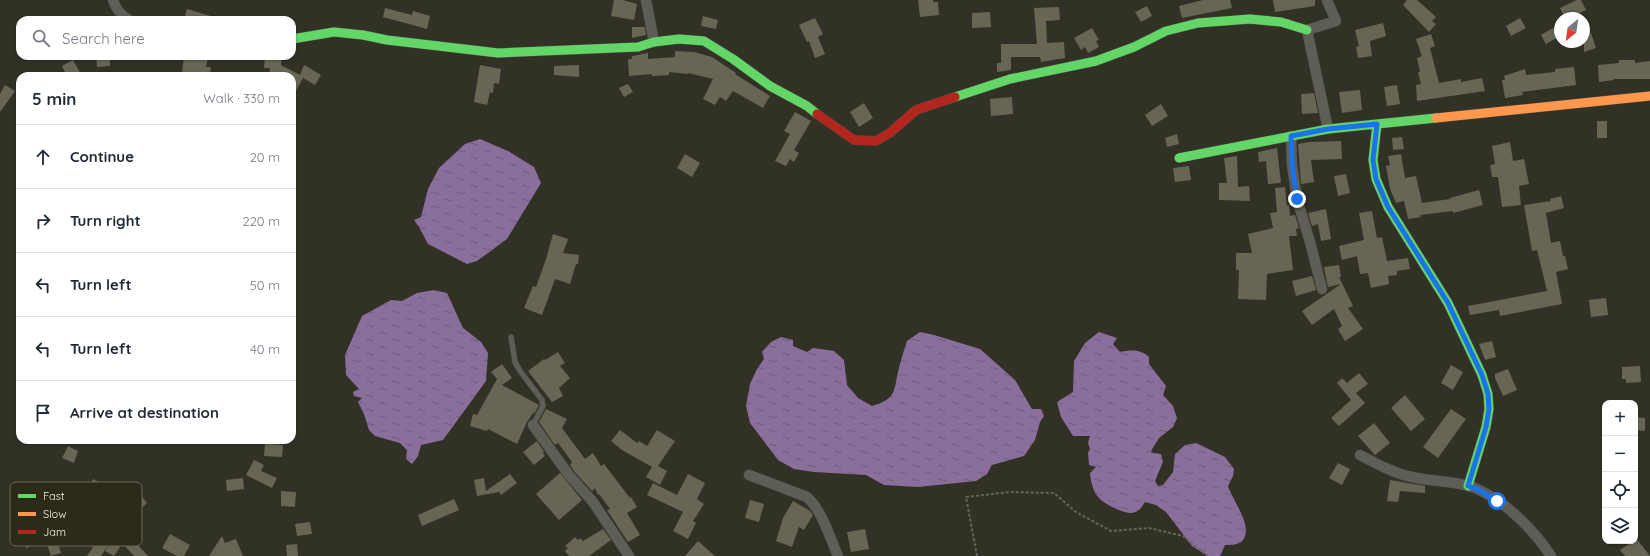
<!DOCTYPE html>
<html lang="en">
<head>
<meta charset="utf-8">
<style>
  body { margin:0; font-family:Quicksand,sans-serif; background:#f6f6f7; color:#1f2937 }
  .controls { position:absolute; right:12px; bottom:12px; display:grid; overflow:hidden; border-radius:8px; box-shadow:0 1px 3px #0004 }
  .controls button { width:36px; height:36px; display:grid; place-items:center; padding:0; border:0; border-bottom:1px solid #e0e1e3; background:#fff; color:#1f2937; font:20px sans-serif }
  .compass { position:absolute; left:1554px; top:12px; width:36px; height:36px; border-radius:50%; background:#fff; box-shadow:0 1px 3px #0004; rotate:209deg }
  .stop { position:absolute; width:12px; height:12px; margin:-9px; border:3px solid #1a73e8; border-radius:50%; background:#fff }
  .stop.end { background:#1a73e8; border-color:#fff; box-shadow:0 1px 4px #0008 }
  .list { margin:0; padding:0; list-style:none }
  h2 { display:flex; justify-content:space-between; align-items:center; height:52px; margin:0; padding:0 16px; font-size:17px }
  h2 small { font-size:13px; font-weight:400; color:#747a83 }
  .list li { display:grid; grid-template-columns:26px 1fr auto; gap:12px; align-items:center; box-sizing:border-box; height:64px; padding:0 16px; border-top:1px solid #e0e1e3 }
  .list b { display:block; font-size:15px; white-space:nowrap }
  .list em { font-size:13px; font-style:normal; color:#747a83 }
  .icon { flex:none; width:22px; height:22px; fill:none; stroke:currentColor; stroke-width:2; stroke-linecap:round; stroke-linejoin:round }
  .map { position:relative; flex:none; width:1650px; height:556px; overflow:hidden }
  .search { position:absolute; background:#fff; box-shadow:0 1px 3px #0004; left:16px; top:16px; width:280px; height:44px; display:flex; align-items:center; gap:10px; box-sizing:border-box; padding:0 14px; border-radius:12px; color:#747a83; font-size:15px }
  .panel { position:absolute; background:#fff; box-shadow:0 1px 3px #0004; left:16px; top:72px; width:280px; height:372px; border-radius:12px }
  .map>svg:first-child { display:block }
</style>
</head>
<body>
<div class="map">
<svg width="1650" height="556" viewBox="0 0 1650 556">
  <defs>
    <pattern id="water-ripples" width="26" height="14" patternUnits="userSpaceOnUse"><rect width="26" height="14" fill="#8a6e9c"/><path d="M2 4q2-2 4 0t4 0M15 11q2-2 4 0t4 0" fill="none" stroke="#6d5e75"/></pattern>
  </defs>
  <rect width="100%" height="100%" fill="#323126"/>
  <path fill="url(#water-ripples)" d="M480,139L508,151L534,167L541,183L507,239L477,261L467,264L428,244L419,227L414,220L421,217L428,189L439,168L465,144Z
    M434,290L447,293L463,328L481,342L488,353L486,381L443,440L421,445L418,456L412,464L406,459L407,450L400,443L375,436L369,430L364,414L358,402L362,398L354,396L353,392L359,389L346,375L345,355L362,316L391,300L402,301L417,293Z
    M920,332L934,335L980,349L1015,380L1032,409H1041L1044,416L1040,422L1035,440L1024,456L992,465L987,474L976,481L918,487L884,485L866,475L814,472L794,469L778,460L750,423L746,406L750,384L757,369L764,359L762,352L771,342L781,337L793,340V346L807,352L813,348L834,351L844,360L847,385L858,398L872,406C898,398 893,391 899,368C901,359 904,350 907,341Z
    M1099,332L1117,338L1113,344L1120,352C1131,350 1140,349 1149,357V364L1166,386L1163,395L1173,406L1177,418L1173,427L1159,438L1151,451L1153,453L1161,454L1163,462L1155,481L1158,486L1163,485L1173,472L1175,454L1185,445L1196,443L1225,457L1234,469L1233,476L1228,486C1232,500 1256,529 1241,542C1237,545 1230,545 1225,545L1220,556H1208L1192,546L1166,512L1156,505L1145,502C1142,507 1138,513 1131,513C1123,513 1106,505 1100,499C1093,492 1091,483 1090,473L1096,467L1089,465L1088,453L1090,449L1088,443L1090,436H1073L1061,417L1057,402L1073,392L1074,361L1085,343Z"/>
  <path fill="#676655" d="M614,0H623L637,4L634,20L611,16Z
    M918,0H933V2H938L939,15L920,17Z
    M1203,0H1230L1232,8L1182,18L1179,6Z
    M1273,0H1315V6L1275,12Z
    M1407,0H1417L1436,17L1432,21L1436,24L1429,32L1403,5Z
    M1577,0H1581L1586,10L1570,18H1565L1560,8Z
    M1147,6L1152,16L1141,22L1135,12Z
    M1059,7L1060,20L1046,21L1047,43L1064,42L1065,58L1041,62L1040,57H1011V70L997,72V63H1001V44H1037L1034,8Z
    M385,8L412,15L413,11L430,16L427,29L383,17Z
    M187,9L214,17V20H184Z
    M990,12L991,27L972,28V13Z
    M703,16L718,20L716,29L701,26Z
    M815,18L823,34L818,37L825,54L815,58L809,41L807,42L799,25Z
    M1520,18L1526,28L1511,36L1506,26Z
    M1383,23L1386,36L1370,41L1372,56L1358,58L1356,47L1359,46L1355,30Z
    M632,27H645L646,35L632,38Z
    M1092,28L1099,40L1096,41L1099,47L1088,53L1085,47L1081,50L1074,38Z
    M1553,28L1558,37L1546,44L1541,35Z
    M1591,33L1596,48L1584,52V36Z
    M1431,34L1435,46L1430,48L1439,83L1461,79V82L1482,78L1485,91L1417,101L1416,85L1421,84L1418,72H1420L1417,58L1422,56L1416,39Z
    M675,51L694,52L712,57L736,73L735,74L770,96L763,108L733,91L726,101L720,97L715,105L703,99L713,79L688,73V74L669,72V75L652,76V74L629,76L628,59H632V56L648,53V59L675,57Z
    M96,56H110V66L97,67Z
    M184,56H208L206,67H211L210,76H193V74L182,73Z
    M265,56H282L281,65L300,75L304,65L321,75L315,85L303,78L292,98V76H269L270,68H264Z
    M73,60L82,76H67L62,66Z
    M1619,60H1635V63L1650,61V79H1614V80L1599,82L1598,65L1619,63Z
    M480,65L501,69L499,84L494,83L493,93L490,92L487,105L474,102Z
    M579,65V77L554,75V66Z
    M1574,67L1576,85L1522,92L1523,95L1505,98L1502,80H1505L1504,76L1525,69L1526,75L1555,72V69Z
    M628,84L633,92L624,97L619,88Z
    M5,85L15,91L0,112V94Z
    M1397,85L1400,104L1387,106L1384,87Z
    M1360,90L1362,110L1342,113L1339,92Z
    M1314,93L1318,113L1302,114L1301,94Z
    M1012,97L1013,114L991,116L990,99Z
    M864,103L873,118L859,127L850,112Z
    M1161,104L1168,116L1152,126L1145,115Z
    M795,112L811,121L794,150L799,153L794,162L790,159L786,166L775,161L790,134L784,131Z
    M1597,121H1607V138H1597Z
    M1177,134L1179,144L1167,147L1165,138Z
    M1402,137L1404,149L1393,150L1392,138Z
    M1341,141L1342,159L1311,160L1314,182L1301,184L1298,144L1310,142Z
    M1510,142L1513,161L1524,159L1529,184L1519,186L1521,205L1502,207L1498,177H1492L1490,165L1495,164L1492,146Z
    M1277,148L1281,183L1268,184L1266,161L1259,162L1258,152Z
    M685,154L700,163L692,177L677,168Z
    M1401,154L1405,178L1416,176L1422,203L1450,199V198L1479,190L1483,205L1453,213V211L1420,215L1421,217L1408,219L1404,201L1396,203L1390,189L1386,166L1390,165L1388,156Z
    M1237,156L1238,187L1249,186L1250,201L1219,200V183H1227L1224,158Z
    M1189,166L1191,180L1175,182L1173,168Z
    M1346,174L1350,193L1338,196L1334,176Z
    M1285,187L1287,205H1289L1290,216L1295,215L1299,228L1296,229L1297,236H1289L1293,270L1267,274L1266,300L1238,299L1239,270H1236V253H1252L1248,234L1273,228L1270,213L1277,212L1275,188Z
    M1561,196L1564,208L1546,213L1551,243L1560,241L1563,256H1565L1568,269L1556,272L1562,304L1500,316L1499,310L1470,315L1468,306L1547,291L1537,250L1532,251L1524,205L1551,201L1550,199Z
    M1326,209L1331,239L1321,241L1318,224L1312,226L1308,213Z
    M1372,211L1377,238L1382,237L1387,261L1408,258L1410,269L1397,271V275L1388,276L1389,284L1371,288L1368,273L1360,274L1357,256L1342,260L1339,246L1364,240L1359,213Z
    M553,234L568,239L563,253L579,255L578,264H576L570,284L555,279L542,315L524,308L533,286L536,287L546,259Z
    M1339,265L1341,277H1339L1353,306L1348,308L1363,329L1345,341L1338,329L1342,326L1334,309L1312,325L1302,311L1341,284L1328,287L1325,273L1324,267Z
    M1312,276L1316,290L1296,296L1292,281Z
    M1606,298L1608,315L1591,317L1589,300Z
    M1492,341L1496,357L1485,360L1479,344Z
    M558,352L565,363L560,366L570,378L559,388L563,396L552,402L528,371L544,359L545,360Z
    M502,364L512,378L502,385L539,405L534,414L533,413L527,422L517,444L488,429L487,431L470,426L473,414L477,415L497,379L491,372Z
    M1451,365L1463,372L1453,390L1441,383Z
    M1640,366L1641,382L1626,383V379H1622V367Z
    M1508,369L1517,390L1503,396L1495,378V374Z
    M1359,373L1368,384L1356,393L1365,403L1339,426L1331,418L1351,400L1337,383L1342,378L1347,383Z
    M1405,395L1425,419L1411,431L1391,408Z
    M546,409L567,419L562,428L585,459L593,453L601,466L604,464L630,498L631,497L637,507L627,513L640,535L628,542L607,510L610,509L599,494L598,495L595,488L592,491L574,471L570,465L572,462L558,443L555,445L539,422Z
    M1451,409L1466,419L1438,458L1423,447Z
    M1635,417L1645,418V431L1635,430Z
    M1374,423L1390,443L1375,455L1358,436Z
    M620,430L637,443L639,441L647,446L657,430L675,441L658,466L667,471L660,485L646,477L652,467L622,450L611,441Z
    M537,441L544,452L543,453L545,456L534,465L523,452Z
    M265,443L283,445L282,457L264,456Z
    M68,446L78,451L74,463L62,458Z
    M254,460L264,465L261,471L277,478L272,488L246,475Z
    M1338,463L1350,469L1342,485L1329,478Z
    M560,473L582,500L559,520L536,494Z
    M510,474L517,483L501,495L499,492L477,496L474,480L484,478L486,491Z
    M688,474L705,483L697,499L704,504L693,521L696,523L688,539L673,531L683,512L647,495L653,483L677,495Z
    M243,478L244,489L227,491L226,480Z
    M93,479L102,484L96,496L86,491Z
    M1390,480L1425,486V493L1400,491L1398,502L1387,501Z
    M281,491L296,492L295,507L281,506Z
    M139,493L147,503L138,511L130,501Z
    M454,499L459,510L422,526L418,515Z
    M750,500L764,504L759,522L745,518Z
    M793,501L810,511L813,515L804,530L799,527L792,547L776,541L783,518Z
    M310,522L312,534L297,536L295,524Z
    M122,528L148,556H134L123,544Z
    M603,529L611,540L589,556H569L565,551L568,548L565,546L575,537L578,540L580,538L583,541Z
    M865,529L869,549L851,552L847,532Z
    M37,533L41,542L26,548L23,539Z
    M170,534L190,545L184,556H177L162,548Z
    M222,536L225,543L236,539L243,556H209Z
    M56,538L61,553L51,556L46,541Z
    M99,538L109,544L101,556H87Z
    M1636,538L1650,556H1625L1620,550L1633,541H1635Z
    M698,541L715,556H685Z
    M111,542L120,547L114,556L105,551Z
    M297,544L298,556H287L286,545Z"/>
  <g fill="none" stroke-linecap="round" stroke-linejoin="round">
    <g stroke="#4d4c44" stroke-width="6">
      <path id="lane" d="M511,337L515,362L520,371L542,400L543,406L533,425"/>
    </g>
    <g stroke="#4d4c44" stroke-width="11">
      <path id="street" d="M113,0C116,10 121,15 129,20
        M646,0L654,42
        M1327,0L1336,21L1307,30L1328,129
        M1291,136L1292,165L1297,199L1310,242L1322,289
        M533,425L569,475L593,502L629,556
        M1360,455C1377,464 1397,475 1417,478C1436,482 1459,481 1477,489C1505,501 1535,531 1551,556
        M749,475L807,497C823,512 829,536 838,556"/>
    </g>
    <g stroke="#4d4c44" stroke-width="10">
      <path id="fast" d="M292,39L334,32L363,35L387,40L498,53L638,47L654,42L679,39L704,41L733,59L770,86L807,106L817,114
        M955,97L1010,79L1096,61L1134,47L1166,31L1198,23L1250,19L1281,22L1307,30
        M1377,124L1373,160L1376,179L1388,207L1448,303L1482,375L1488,394L1489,409L1486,427L1468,486
        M1179,158L1328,129L1436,118"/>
    </g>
    <g stroke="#4d4c44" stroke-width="10">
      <path id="slow" d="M1436,118L1650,96"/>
    </g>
    <g stroke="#4d4c44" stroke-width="10">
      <path id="jam" d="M817,114L854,140L876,141L891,132L916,110L955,97"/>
    </g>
    <path stroke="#65655d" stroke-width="2" stroke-dasharray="3 2" stroke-linecap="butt" d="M977,556L966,497L1010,492L1054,493L1076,512L1111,531L1149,528L1183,536L1207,556"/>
    <use href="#lane" stroke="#5e5e57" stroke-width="5"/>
    <use href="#street" stroke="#5e5e57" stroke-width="10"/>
    <use href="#fast" stroke="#63d668" stroke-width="9"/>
    <use href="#slow" stroke="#ff974d" stroke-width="9"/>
    <use href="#jam" stroke="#b3261e" stroke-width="9"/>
  </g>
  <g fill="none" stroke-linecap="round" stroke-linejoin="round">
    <path stroke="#1a73e8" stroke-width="5" d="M1297,199L1292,165L1291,136L1328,129L1377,124L1373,160L1376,179L1388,207L1448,303L1482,375L1488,394L1489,409L1486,427L1468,486L1477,489L1497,501"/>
  </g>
  <rect x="10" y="482" width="132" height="64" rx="6" fill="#2c2a19" stroke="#696758" stroke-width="1"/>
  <rect x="18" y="494" width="18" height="4" fill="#63d668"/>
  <rect x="18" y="512" width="18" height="4" fill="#ff974d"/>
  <rect x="18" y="530" width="18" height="4" fill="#b3261e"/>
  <g font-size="11" fill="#f6f6ea">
    <text x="43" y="500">Fast</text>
    <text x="43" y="518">Slow</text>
    <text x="43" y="536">Jam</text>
  </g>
</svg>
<div class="controls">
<button>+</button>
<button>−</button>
<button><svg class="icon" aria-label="locate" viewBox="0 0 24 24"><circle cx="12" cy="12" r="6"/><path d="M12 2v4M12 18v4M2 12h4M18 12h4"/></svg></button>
<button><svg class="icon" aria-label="layers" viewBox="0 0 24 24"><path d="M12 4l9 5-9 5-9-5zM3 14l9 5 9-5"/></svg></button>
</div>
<svg class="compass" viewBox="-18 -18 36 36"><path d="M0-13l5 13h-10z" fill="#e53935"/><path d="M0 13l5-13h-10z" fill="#747a83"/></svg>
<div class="stop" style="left:1497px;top:501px"></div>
<div class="stop end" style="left:1297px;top:199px"></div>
<div class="search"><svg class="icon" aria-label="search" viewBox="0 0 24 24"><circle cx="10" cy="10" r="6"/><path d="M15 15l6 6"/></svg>Search here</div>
<section class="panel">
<h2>5 min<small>Walk · 330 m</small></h2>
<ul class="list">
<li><svg class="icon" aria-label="ahead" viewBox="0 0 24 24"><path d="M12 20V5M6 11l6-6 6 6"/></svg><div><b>Continue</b></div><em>20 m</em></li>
<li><svg class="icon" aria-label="right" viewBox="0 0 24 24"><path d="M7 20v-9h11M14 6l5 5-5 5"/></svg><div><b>Turn right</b></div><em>220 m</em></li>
<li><svg class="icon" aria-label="left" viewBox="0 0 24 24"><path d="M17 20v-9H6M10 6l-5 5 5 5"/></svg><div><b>Turn left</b></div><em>50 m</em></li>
<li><svg class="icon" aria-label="left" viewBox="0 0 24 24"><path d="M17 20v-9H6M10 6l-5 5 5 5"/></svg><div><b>Turn left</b></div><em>40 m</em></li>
<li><svg class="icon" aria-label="arrive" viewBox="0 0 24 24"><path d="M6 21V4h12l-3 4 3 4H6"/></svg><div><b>Arrive at destination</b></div></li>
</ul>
</section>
</div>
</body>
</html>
